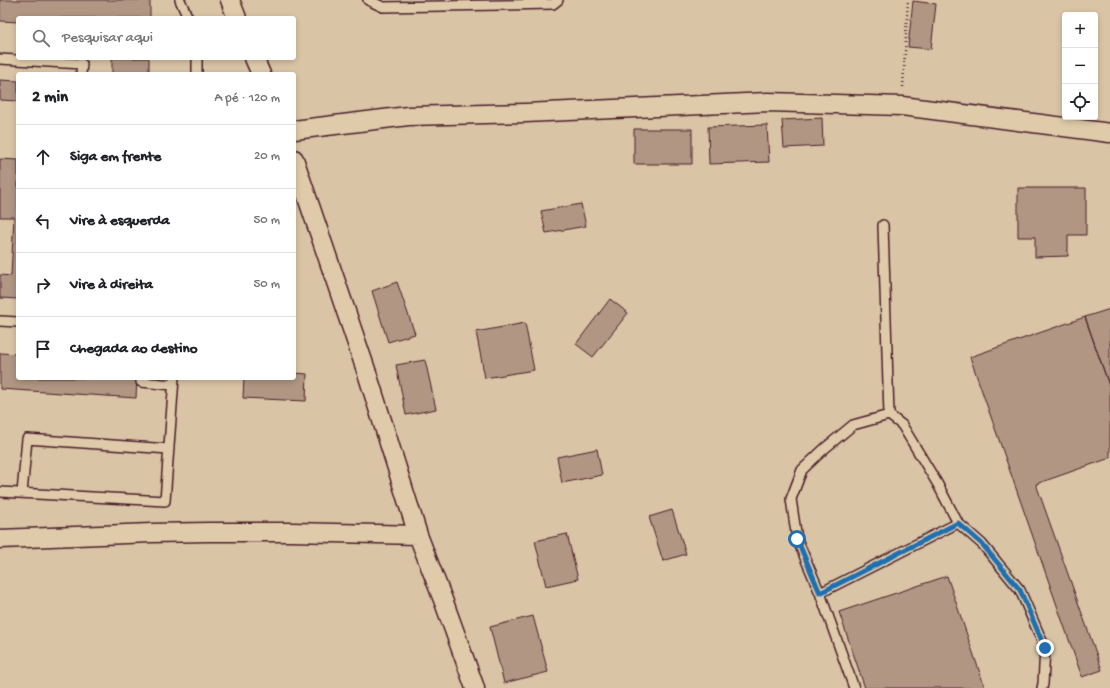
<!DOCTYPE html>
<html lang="pt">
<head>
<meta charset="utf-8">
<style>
  body { margin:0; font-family:"Gochi Hand",sans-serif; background:#f2f2f2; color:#202124 }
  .controls { position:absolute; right:12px; top:12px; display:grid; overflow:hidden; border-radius:4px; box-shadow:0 2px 6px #0003 }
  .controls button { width:36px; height:36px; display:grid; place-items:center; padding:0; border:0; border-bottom:1px solid #e0e0e0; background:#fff; color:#202124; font:20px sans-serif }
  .stop { position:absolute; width:12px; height:12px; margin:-9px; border:3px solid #1f6fb2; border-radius:50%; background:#fff }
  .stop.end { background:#1f6fb2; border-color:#fff; box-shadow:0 1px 4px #0008 }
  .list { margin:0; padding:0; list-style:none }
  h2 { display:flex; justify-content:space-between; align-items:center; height:52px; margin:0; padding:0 16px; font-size:17px }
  h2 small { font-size:13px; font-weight:400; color:#757577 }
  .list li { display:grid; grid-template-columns:26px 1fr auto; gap:12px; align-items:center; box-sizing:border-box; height:64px; padding:0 16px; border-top:1px solid #e0e0e0 }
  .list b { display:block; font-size:15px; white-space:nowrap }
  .list em { font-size:13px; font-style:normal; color:#757577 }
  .icon { flex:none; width:22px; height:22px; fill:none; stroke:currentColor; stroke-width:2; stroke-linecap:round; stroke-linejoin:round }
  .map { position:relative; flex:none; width:1110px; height:688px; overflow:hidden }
  .search { position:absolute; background:#fff; box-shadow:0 2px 6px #0003; left:16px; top:16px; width:280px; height:44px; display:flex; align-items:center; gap:10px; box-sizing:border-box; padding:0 14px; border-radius:4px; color:#757577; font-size:15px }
  .panel { position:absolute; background:#fff; box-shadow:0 2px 6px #0003; left:16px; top:72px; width:280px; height:308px; border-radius:4px }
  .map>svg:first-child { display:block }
</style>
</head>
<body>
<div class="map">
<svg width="1110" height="688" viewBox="0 0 1110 688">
  <rect width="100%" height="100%" fill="#d9c4a5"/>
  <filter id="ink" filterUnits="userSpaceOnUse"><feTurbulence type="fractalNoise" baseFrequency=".025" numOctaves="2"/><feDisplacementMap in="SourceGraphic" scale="8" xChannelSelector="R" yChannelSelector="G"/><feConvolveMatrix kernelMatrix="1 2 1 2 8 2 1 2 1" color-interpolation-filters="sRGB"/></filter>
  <g filter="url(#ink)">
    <path fill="#b09683" stroke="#4a1f2b" d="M0,0H150V18H18V22L0,21Z
      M913,1L936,4L931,49L908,47Z
      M112,58H149V74H112Z
      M0,80L18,81V101L0,100Z
      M822,118L823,146L784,148L782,120Z
      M767,125L769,162L709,164L708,127Z
      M634,129H692V164H634Z
      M0,159L18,160V299L0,298V275L11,276L14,217H0Z
      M1018,188H1086V235H1068V256L1035,257V237H1018Z
      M581,204L586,226L546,233L541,211Z
      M397,282L415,334L388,342L372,291Z
      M610,299L628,313L593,357L576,344Z
      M1110,309V388L1085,317Z
      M1085,317L1110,388V458L1036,484L1102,670L1082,677L970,357Z
      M525,323L534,370L485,378L476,332Z
      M0,353L18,354V378H137L136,398L0,389Z
      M425,360L436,409L406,415L396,365Z
      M294,373L307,374L306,401L243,398L244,378H294Z
      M597,449L602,475L562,483L557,457Z
      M672,510L686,554L663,561L649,517Z
      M567,534L578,579L546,586L535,541Z
      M947,576L985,688H865L839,612Z
      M533,616L548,672L504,683L490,627Z"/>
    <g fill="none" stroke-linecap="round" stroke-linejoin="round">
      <g stroke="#4a1f2b" stroke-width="12">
        <path id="service" d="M180,0L188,18
          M368,0L383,7L553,4L558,0
          M0,59L82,64L81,74
          M197,74V58
          M0,321L18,322
          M141,382L173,385
          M889,415L902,425L937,483L958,523L982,544L1020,590L1045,648L1043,684L1042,688
          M0,492L165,501L174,378
          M22,493L27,439L169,449
          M820,593L958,523
          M854,688L820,593L797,539L791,499L802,470L824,449L853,425L889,415L883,225"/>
      </g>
      <g stroke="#4a1f2b" stroke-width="21">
        <path id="minor" d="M230,0L237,18
          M254,58L261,74
          M294,130L408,116L525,113L768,102L902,106L1110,133
          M294,159L367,373L418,535L445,605L475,688
          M0,539L151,533L208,532H292L418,535"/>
      </g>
      <path stroke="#4a1f2b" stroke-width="2.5" stroke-dasharray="1 3" stroke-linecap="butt" d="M903,87L908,0"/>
      <use href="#service" stroke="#dfcbaa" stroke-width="9"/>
      <use href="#minor" stroke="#dfcbaa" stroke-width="18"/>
    </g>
  </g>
  <g fill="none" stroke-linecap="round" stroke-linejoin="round" filter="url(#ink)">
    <path stroke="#1f6fb2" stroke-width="5" d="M797,539L820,593L958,523L982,544L1020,590L1045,648"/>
  </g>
</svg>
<div class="controls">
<button>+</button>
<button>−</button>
<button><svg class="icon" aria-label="locate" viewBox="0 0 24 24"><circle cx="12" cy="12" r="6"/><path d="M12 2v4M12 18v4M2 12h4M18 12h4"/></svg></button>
</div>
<div class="stop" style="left:797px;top:539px"></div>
<div class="stop end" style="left:1045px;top:648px"></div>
<div class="search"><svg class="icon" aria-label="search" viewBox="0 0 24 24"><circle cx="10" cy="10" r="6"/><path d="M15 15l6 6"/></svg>Pesquisar aqui</div>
<section class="panel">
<h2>2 min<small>A pé · 120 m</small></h2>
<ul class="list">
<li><svg class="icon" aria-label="ahead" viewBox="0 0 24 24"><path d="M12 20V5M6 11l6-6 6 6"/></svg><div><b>Siga em frente</b></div><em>20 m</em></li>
<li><svg class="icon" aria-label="left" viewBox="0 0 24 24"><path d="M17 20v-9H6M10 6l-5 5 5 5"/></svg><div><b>Vire à esquerda</b></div><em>50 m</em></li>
<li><svg class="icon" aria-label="right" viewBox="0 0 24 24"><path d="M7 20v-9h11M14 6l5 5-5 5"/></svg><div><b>Vire à direita</b></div><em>50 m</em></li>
<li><svg class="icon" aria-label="arrive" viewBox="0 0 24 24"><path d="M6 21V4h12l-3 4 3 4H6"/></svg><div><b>Chegada ao destino</b></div></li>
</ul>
</section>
</div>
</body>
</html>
